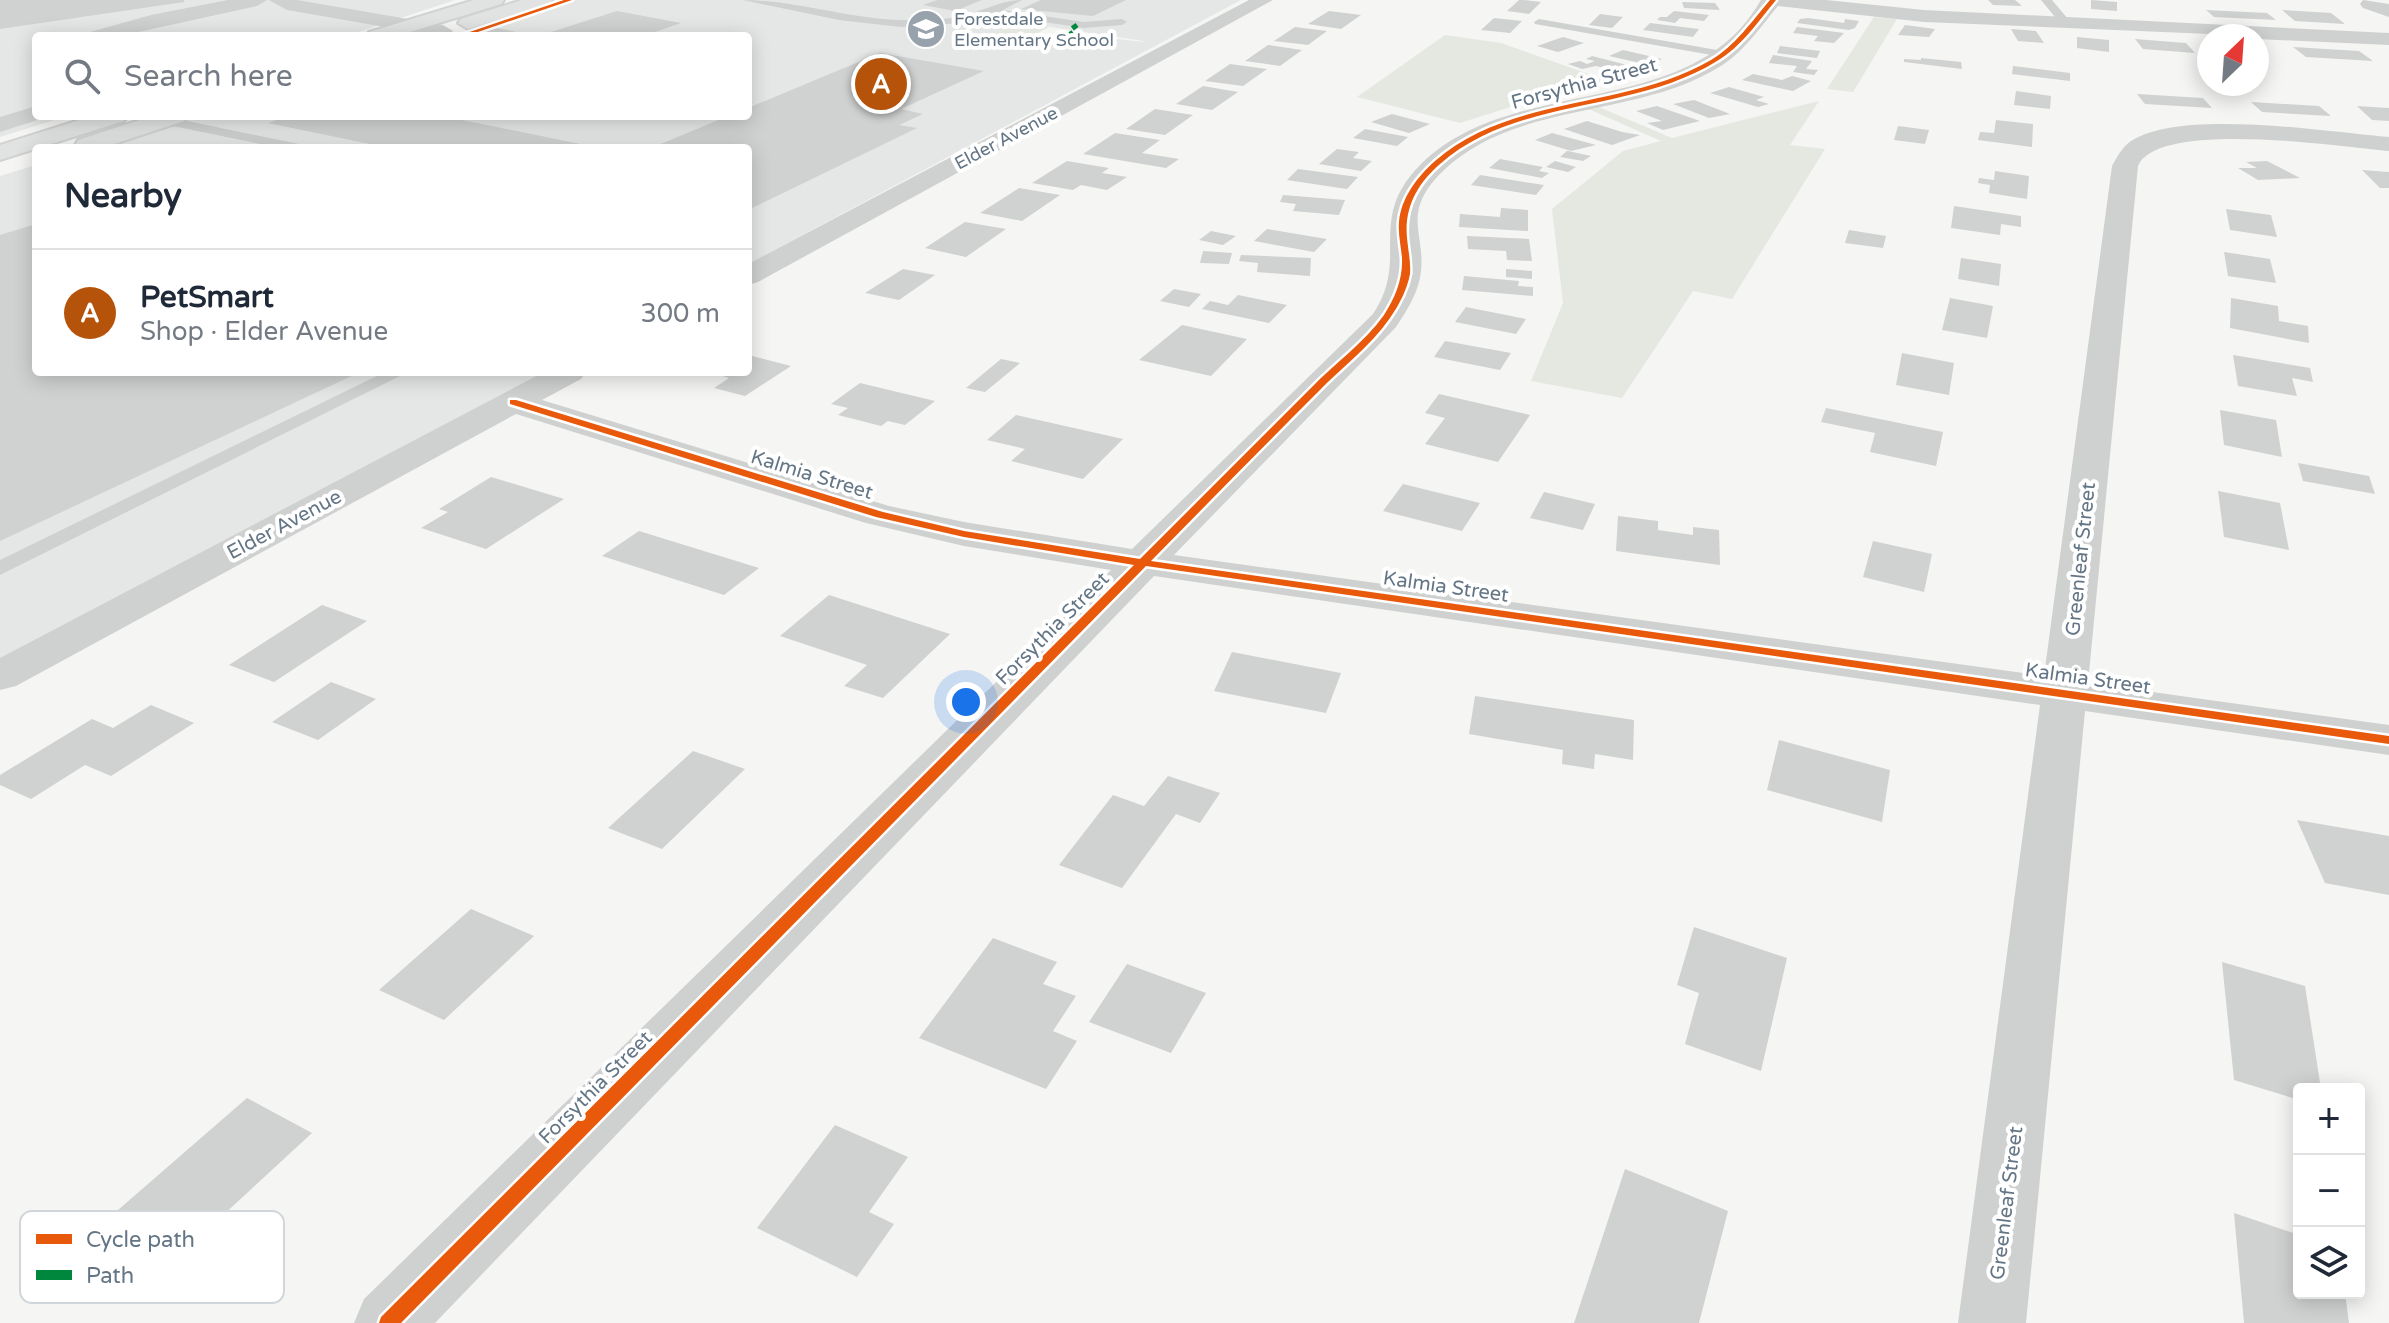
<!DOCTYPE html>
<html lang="en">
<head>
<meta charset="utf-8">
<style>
  body { margin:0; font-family:"Varela Round",sans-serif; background:#f2f2f3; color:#1f2937 }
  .controls { position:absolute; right:24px; bottom:24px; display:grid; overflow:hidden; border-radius:8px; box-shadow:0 4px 20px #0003 }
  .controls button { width:72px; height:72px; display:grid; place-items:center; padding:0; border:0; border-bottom:2px solid #e0e1e3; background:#fff; color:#1f2937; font:40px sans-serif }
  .compass { position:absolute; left:2197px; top:24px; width:72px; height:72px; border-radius:50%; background:#fff; box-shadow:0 4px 20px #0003; rotate:25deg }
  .you { position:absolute; left:966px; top:702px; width:28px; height:28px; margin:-20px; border:6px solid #fff; border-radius:50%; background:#1a73e8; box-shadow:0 0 0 12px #1a73e833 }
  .badge { display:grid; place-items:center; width:52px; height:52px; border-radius:50%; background:#b45309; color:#fff; font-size:26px; font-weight:700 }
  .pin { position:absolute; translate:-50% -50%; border:4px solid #fff; box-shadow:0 2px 8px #0006 }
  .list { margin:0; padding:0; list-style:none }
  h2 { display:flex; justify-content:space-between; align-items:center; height:104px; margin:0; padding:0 32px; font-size:34px }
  h2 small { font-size:26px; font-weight:400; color:#747a83 }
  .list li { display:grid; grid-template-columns:52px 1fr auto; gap:24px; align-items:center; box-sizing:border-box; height:128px; padding:0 32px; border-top:2px solid #e0e1e3 }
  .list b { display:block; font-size:30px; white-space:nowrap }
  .list p { margin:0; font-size:26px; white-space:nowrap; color:#747a83 }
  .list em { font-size:26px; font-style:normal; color:#747a83 }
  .icon { flex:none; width:44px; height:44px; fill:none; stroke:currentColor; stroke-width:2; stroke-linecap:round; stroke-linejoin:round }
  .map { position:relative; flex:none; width:2389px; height:1323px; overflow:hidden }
  .search { position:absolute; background:#fff; box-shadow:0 4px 20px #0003; left:32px; top:32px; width:720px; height:88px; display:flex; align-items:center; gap:20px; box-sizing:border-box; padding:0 28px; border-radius:8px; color:#747a83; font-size:30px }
  .panel { position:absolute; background:#fff; box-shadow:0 4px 20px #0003; left:32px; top:144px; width:720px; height:232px; border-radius:8px }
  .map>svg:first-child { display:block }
</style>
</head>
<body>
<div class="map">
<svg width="2389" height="1323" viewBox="0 0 2389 1323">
  <rect width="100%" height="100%" fill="#f5f5f3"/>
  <path fill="#e5e7e6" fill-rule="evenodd" d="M0,0H455L346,36H36V116H67L0,137Z
    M573,0H1241L748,264V148H91L195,116H748V36H456ZM1018,22L1143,41L1144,42L1063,33L1023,41L990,36Z
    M36,165V372H549L0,668V176Z"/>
  <path fill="#e4e8e1" d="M1874,17L1897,19L1853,92L1827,89Z
    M1015,23L1049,27L1023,41L989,36Z
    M1445,35L1501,43L1614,83L1529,101L1460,123L1357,97Z
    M1819,101L1790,145L1825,149L1732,299L1693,291L1622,398L1531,381L1563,303L1552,209L1623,151L1661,141L1584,107L1594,105L1672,138Z"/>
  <path fill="#d0d1d1" d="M0,0H184V2L0,29Z
    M937,0H982L955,11L923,5Z
    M1041,0H1126L1093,16L1021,9Z
    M1519,0H1523L1541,2L1529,14L1507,11Z
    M1988,0H2015L2022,6L1993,5Z
    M2091,0L2117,2V11L2091,9Z
    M1682,2L1715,3L1720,10L1684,8Z
    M2206,10L2267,13L2276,20L2214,17Z
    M2282,10L2331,13L2345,24L2295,21Z
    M617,11L681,23L643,36H564L548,33Z
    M1329,11L1361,15L1341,29L1308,24Z
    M1674,11L1709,15L1704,21L1680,18L1675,23L1657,20L1660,17H1667Z
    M1600,14L1623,17L1612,28L1589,25Z
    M1494,18L1522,21L1510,33L1481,30Z
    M1808,18L1844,23L1845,19L1859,21L1855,28L1849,30L1797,23L1800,19Z
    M1650,23L1699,29L1693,37L1643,30Z
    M1905,25L1935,29L1929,37L1898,35Z
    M1295,27L1327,31L1308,45L1274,41Z
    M1797,27L1844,33L1834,43L1814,41L1818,36L1793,33Z
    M2011,29L2036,31L2044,43L2018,41Z
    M1563,37L1584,43L1558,52L1537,46Z
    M2077,37L2109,40V52L2077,48Z
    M2135,39L2186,43L2195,53L2143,49Z
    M1268,45L1302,50L1280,66L1245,61Z
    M1780,46L1820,51L1817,58L1777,53Z
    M2293,47L2359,51L2373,61L2306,57Z
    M1623,50L1662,59L1649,65L1609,56Z
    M880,53L984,71L901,109L923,114L899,125L917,128L748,210V148H651L728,116H748V108Z
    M1773,55L1812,61L1806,69L1818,70L1814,75L1793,72L1797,66L1769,63Z
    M1592,56L1635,67L1619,72L1596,66L1582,69L1568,64L1580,61L1587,64L1595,61L1586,59Z
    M1921,58L1961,62L1962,69L1904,62V59L1921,60Z
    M1230,64L1267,69L1243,86L1205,81Z
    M2013,66L2070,73V81L2012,74Z
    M1753,74L1782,80L1792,76L1811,81L1793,91L1742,80Z
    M1203,86L1238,92L1212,110L1176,104Z
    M1729,87L1764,97L1756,100L1769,104L1758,107L1710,93Z
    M2016,91L2051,96L2050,109L2014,105Z
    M2137,94L2203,98L2212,108L2145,104Z
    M1694,100L1730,114L1709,118L1673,104Z
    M2251,102L2319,106L2331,116L2262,112Z
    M1657,106L1700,121L1663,130L1647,123L1662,121L1636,111Z
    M2357,106L2389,108V121L2372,120Z
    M1155,109L1193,115L1165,135L1126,129Z
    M1392,114L1430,124L1409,133L1371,122Z
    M288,116H443L600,148H389L268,123Z
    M1996,120L2033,124L2032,147L1978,140L1980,132L1994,133Z
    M1587,121L1622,132L1640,135L1612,145L1564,129Z
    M1898,126L1929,130L1925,144L1894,140Z
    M1365,129L1408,137L1397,146L1353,138Z
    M1115,133L1160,140L1142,153L1179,159L1166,168L1083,154Z
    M1552,133L1596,145L1571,151L1535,140Z
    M1337,149L1359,152L1353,158L1372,161L1361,171L1319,164Z
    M1567,151H1568L1591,156L1583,161L1560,157Z
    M1500,159L1543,167L1539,171L1549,173L1542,178L1489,168Z
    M1067,161L1109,168L1102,173L1127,177L1107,190L1081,185L1073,190L1032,183Z
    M1555,161L1576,167L1568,172L1546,167Z
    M2267,161L2300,178L2258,180L2238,168H2257L2246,162Z
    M1298,169L1358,177L1347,189L1287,180Z
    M2362,170L2389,172V188H2380Z
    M1995,171L2029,176L2027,199L1989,193L1990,185L1978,183L1979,178L1994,180Z
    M1480,175L1544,185L1536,195L1471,185Z
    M1019,188L1060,195L1022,221L980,213Z
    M1283,195L1345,200L1339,215L1293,211L1296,204L1280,202Z
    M1954,206L2021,216V227L2001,224L2000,235L1951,228Z
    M1501,208L1528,210V231L1459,227L1460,214L1500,217Z
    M2226,209L2271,215L2277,237L2230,230Z
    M965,222L1006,229L966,257L925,248Z
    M36,224V372H360L0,541V235Z
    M1267,229L1327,239L1314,252L1254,241Z
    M1849,230L1886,236L1883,248L1845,243Z
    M1211,231L1236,236L1223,245L1199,240Z
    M1467,236L1529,239L1532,261L1507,260L1506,251L1468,249Z
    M1203,251L1232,253L1229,264L1200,263Z
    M2224,252L2270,259L2276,283L2228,276Z
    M1241,255L1311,258L1310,276L1257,272L1258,263L1239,261Z
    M1961,258L2001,264L1999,286L1958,279Z
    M903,269L935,275L899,300L865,293Z
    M1506,269L1532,271V279L1506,277Z
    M1464,276L1519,281L1518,286L1533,287V296L1462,290Z
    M1174,289L1201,294L1189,307L1160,301Z
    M1238,295L1287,305L1269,323L1202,309L1210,301L1228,305Z
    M1950,298L1993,306L1987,338L1942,330Z
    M2231,298L2278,306L2279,321L2308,326L2309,343L2230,328Z
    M1466,307L1526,319L1516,334L1455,322Z
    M1182,325L1247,339L1211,376L1139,360Z
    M1445,341L1511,353L1500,370L1434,357Z
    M1902,353L1954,363L1949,395L1896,385Z
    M748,355L791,366L745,396L714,388L729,378L710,372H748Z
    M2233,355L2310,368L2313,382L2292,378L2297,396L2238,386Z
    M1001,359L1020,363L985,392L966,388Z
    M860,383L935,401L905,425L888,421L881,426L838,415L848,408L831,404Z
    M1439,394L1530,415L1498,462L1425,444L1445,418L1425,413Z
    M1826,408L1943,432L1936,466L1870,452L1875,433L1821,422Z
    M2220,410L2276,420L2282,457L2224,445Z
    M1016,415L1123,439L1083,479L1011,461L1025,449L987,440Z
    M2298,463L2369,476L2375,494L2303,481Z
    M491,477L564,499L486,549L421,528L448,512L439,509Z
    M1403,484L1480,503L1462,531L1383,511Z
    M2218,491L2280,503L2289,550L2224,537Z
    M1544,492L1595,504L1583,530L1530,518Z
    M1618,516L1658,521V530L1693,535V527L1719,530L1720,565L1616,551Z
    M639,531L759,568L724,595L602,556Z
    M1873,541L1932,554L1924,592L1863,577Z
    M829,595L950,634L883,698L844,686L867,665L780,636Z
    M322,605L367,621L274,682L229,665Z
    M1232,652L1341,673L1326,713L1214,691Z
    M331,682L376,699L318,740L272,722Z
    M1475,696L1634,720L1633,760L1595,754L1594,769L1562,764L1563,750L1469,734Z
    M151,705L194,723L111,776L85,765L31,799L0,785V775L92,719L113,728Z
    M1779,740L1890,770L1882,822L1767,790Z
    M693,751L745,769L662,849L608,828Z
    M1168,776L1220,793L1200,823L1176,814L1122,888L1059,865L1113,795L1144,806Z
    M2297,820L2389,836V895L2325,883Z
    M471,909L534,936L444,1020L379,990Z
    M1694,927L1787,958L1761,1071L1685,1044L1699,993L1677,985Z
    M993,938L1057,962L1043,984L1076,996L1053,1031L1077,1041L1046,1089L919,1038Z
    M2222,962L2305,986L2321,1089H2299V1100L2234,1080Z
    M1127,964L1206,993L1171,1053L1089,1022Z
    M247,1098L312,1133L170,1264L103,1223Z
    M835,1125L908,1157L869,1212L894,1224L857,1277L757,1228Z
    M1625,1169L1728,1211L1699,1323H1574Z
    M2234,1213L2299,1235V1293H2345L2349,1323H2244Z"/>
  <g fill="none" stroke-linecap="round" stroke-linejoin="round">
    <g stroke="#d1d3d3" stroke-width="4">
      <path id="secondary" d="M474,0H504L501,4L397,36H366L369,32Z
        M522,0H552L549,4L468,29L458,23L461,19Z
        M92,116H128L124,121L0,160V145Z
        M152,116H188L184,121L102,148H77L75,145L78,140Z"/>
    </g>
    <path fill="#cfd0d0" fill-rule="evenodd" d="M743,0C796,0 848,19 902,20C922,21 943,20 963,16C983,11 1001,0 1022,0L1003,10L1084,22L1122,19L1127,22L1122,25L1084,28L991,14L962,23L901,27L839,20Z
      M2041,0H2052L2068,19V23H2060Z
      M1539,19L1723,51L1729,54L1723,57L1535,24L1534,22Z
      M465,21L521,33L527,36H506L461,26V22Z
      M163,116L299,144L306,148H280L158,123L157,120Z
      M385,372H408L0,575V560Z"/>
    <path fill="#cfd0d0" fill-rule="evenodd" d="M228,0H267L257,6L120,36H87L90,32L151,15Z
      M269,0H297L443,25L453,31L450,35L437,36L287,10Z
      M1249,0H1273L758,282L748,285V264Z
      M1761,0H1826L1924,10L2389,33V45L2257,39V36L1924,22L1778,6C1761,26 1746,49 1724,64C1637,121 1514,98 1439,175C1400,216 1428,236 1420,278C1416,296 1406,312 1396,327L1174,555L2044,676L2112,166C2117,157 2122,147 2131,141C2181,108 2328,132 2389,137V151C2343,147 2158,119 2138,166L2088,683L2389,725V755L2085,711L2026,1323H1958L2040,705L1154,576L435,1323H354L364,1299L1111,570L964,546L866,523L516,414L16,686L0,690V658L544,372H586L581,379L542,400L889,506L964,522L1132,549L1373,314C1411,258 1365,220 1421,164C1515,72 1691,123 1761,0Z
      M2363,0L2389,4V17L2363,8L2360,4Z
      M36,106V116L44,118L0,132V117Z"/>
    <use href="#secondary" fill="#e1e2e2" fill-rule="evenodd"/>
    <path stroke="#00873e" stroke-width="5" stroke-dasharray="10 5" stroke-linecap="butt" d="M1075,40L1069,31L1077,25"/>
    <g stroke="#fff" stroke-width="5">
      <path id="cycleway" d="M564,0H572L466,36H458Z
        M1770,0H1776C1758,22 1741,47 1717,61C1632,114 1518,96 1440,164C1418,183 1404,207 1407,238C1408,250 1411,262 1410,274C1407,290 1399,305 1390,318C1370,347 1342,367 1318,392C1262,448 1207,504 1151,561L2389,736V744L1146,566L401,1323H379L381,1317L1134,565L964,537L876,517L510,404V400H516L883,512L964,531L1140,559C1197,502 1254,445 1311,388C1335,363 1364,343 1384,315C1395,298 1403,279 1402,258C1401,247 1398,234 1399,222C1401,198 1417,177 1435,161C1512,94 1626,110 1711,60C1735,46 1752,21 1770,0Z"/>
    </g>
    <use href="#cycleway" fill="#e8590c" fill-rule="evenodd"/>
  </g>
  <defs>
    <g id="school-disc" transform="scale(2)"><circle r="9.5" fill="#97a2ac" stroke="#fff"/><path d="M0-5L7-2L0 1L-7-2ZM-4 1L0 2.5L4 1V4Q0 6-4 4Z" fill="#fff"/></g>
  </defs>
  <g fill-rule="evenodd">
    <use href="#school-disc" x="926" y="29"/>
  </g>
  <g text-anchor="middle" stroke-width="8" stroke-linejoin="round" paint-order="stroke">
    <g font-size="18" fill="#647685" stroke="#fff" text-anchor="start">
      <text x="954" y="25">Forestdale<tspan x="954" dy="21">Elementary School</tspan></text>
    </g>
    <g font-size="18" fill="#647685" stroke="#fff">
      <text transform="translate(1006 138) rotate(-28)" y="6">Elder Avenue</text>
    </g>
    <g font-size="20" fill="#647685" stroke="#fff">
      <text transform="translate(1584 83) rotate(-15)" y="7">Forsythia Street</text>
      <text transform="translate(812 474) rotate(17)" y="7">Kalmia Street</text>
      <text transform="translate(284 524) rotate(-28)" y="7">Elder Avenue</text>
      <text transform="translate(2080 559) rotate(-84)" y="7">Greenleaf Street</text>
      <text transform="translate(1446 586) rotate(8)" y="7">Kalmia Street</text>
      <text transform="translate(1052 628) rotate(-45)" y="7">Forsythia Street</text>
      <text transform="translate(2088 678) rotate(8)" y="7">Kalmia Street</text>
      <text transform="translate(595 1087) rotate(-45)" y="7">Forsythia Street</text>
      <text transform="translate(2006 1203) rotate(-83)" y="7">Greenleaf Street</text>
    </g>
  </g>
  <rect x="20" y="1211" width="264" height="92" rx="12" fill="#fff" stroke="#d0d6da" stroke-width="2"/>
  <rect x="36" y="1234" width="36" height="10" fill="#e8590c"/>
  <rect x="36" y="1270" width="36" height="10" fill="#00873e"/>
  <g font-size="22" fill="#647685">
    <text x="86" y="1247">Cycle path</text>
    <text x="86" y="1283">Path</text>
  </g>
</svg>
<div class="controls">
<button>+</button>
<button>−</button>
<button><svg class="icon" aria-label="layers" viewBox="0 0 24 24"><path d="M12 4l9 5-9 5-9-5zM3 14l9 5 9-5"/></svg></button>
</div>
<svg class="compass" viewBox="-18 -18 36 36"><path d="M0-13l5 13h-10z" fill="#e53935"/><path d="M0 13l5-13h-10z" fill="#747a83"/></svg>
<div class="you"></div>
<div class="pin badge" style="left:881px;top:84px">A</div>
<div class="search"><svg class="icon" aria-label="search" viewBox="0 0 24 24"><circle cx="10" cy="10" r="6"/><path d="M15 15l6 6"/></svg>Search here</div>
<section class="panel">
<h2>Nearby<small></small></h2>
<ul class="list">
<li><span class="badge">A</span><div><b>PetSmart</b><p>Shop · Elder Avenue</p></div><em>300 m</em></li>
</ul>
</section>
</div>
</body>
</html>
